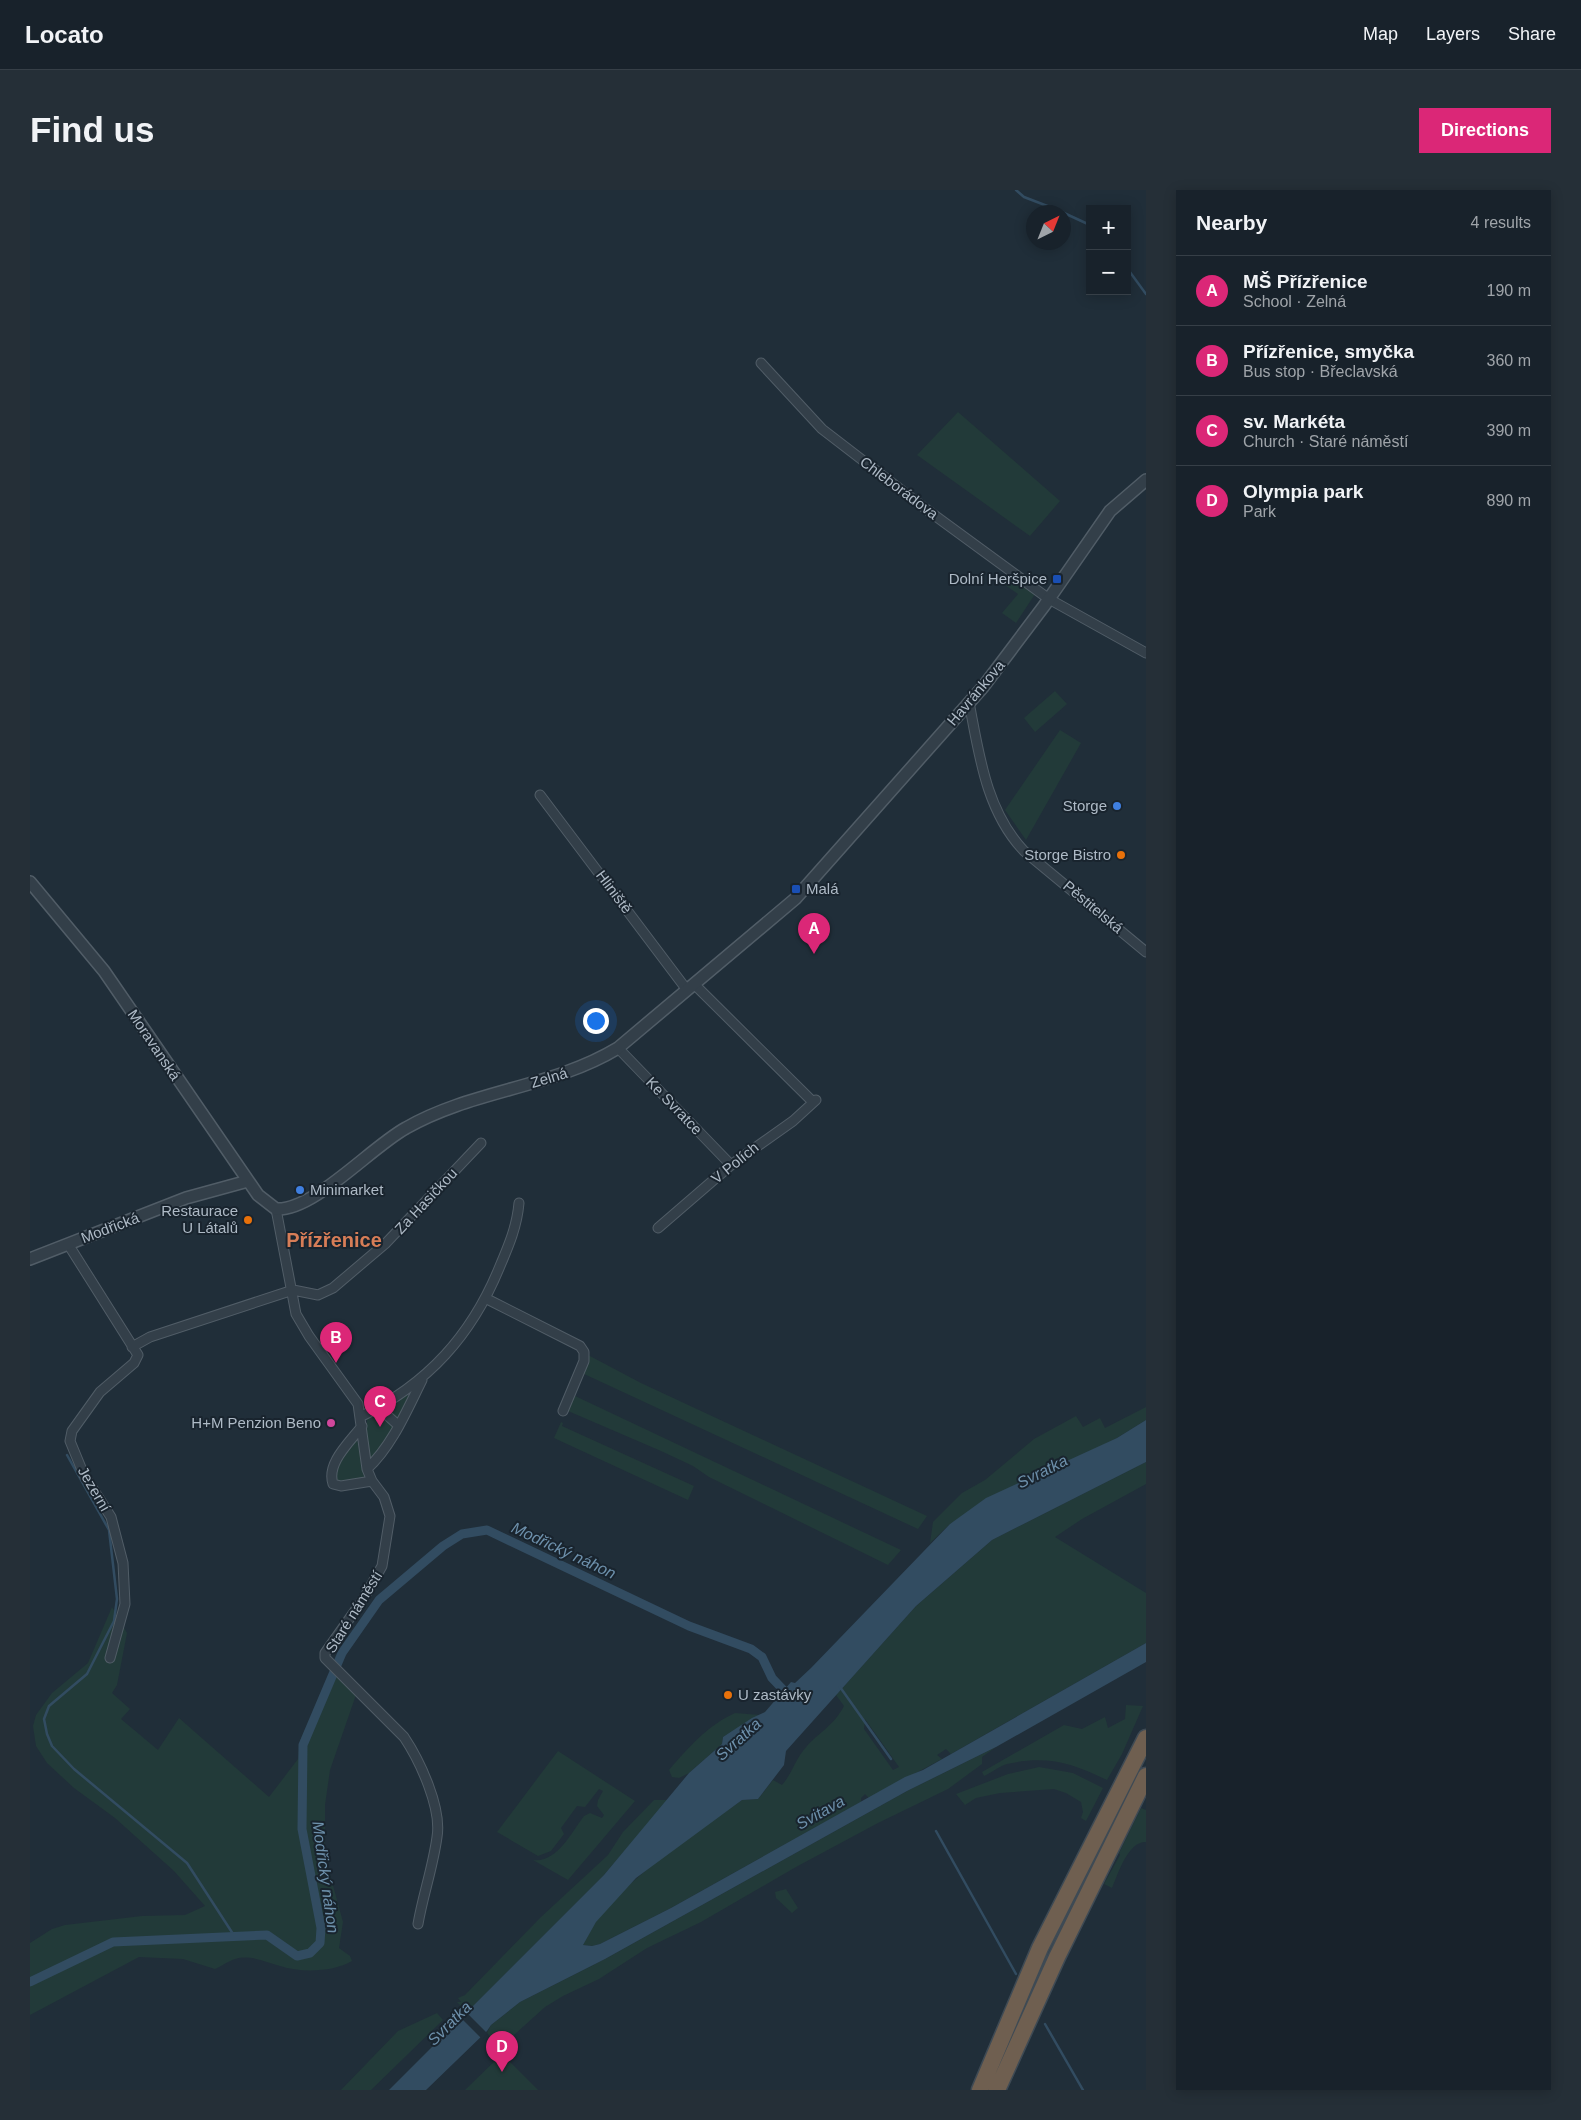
<!DOCTYPE html>
<html lang="en">
<head>
<meta charset="utf-8">
<style>
  body { margin:0; font-family:Arial,sans-serif; background:#252f37; color:#f1f3f6 }
  .controls { position:absolute; right:15px; top:15px; display:grid; overflow:hidden; border-radius:0px; box-shadow:0 2px 12px #0003 }
  .controls button { width:45px; height:45px; display:grid; place-items:center; padding:0; border:0; border-bottom:1px solid #363f47; background:#18222b; color:#f1f3f6; font:25px sans-serif }
  .compass { position:absolute; left:996px; top:15px; width:45px; height:45px; border-radius:50%; background:#18222b; box-shadow:0 2px 12px #0003; rotate:43deg }
  .you { position:absolute; left:565px; top:830px; width:18px; height:18px; margin:-12px; border:4px solid #fff; border-radius:50%; background:#1a73e8; box-shadow:0 0 0 8px #1a73e833 }
  .badge { display:grid; place-items:center; width:32px; height:32px; border-radius:50%; background:#db2777; color:#fff; font-size:16px; font-weight:700 }
  .pin { position:absolute; translate:-50% -41px; filter:drop-shadow(0 1px 2px #0008) }
  .pin::after { content:''; position:absolute; top:26px; width:18px; height:15px; background:inherit; clip-path:polygon(0 0,100% 0,50% 100%) }
  .list { margin:0; padding:0; list-style:none }
  h2 { display:flex; justify-content:space-between; align-items:center; height:65px; margin:0; padding:0 20px; font-size:21px }
  h2 small { font-size:16px; font-weight:400; color:#9fa4a9 }
  .list li { display:grid; grid-template-columns:32px 1fr auto; gap:15px; align-items:center; box-sizing:border-box; height:70px; padding:0 20px; border-top:1px solid #363f47 }
  .list b { display:block; font-size:19px; white-space:nowrap }
  .list p { margin:0; font-size:16px; white-space:nowrap; color:#9fa4a9 }
  .list em { font-size:16px; font-style:normal; color:#9fa4a9 }
  .map { position:relative; flex:none; width:1116px; height:1900px; overflow:hidden; border-radius:0px }
  header { display:flex; align-items:center; gap:30px; box-sizing:border-box; height:70px; padding:0 25px; background:#18222b; border-bottom:1px solid #363f47 }
  header strong { font-size:24px }
  nav { display:flex; gap:28px; margin-inline-start:auto; font-size:18px }
  .intro { display:flex; align-items:center; justify-content:space-between; box-sizing:border-box; height:120px; padding:0 30px }
  h1 { margin:0; font-size:35px }
  .button { padding:12px 22px; border-radius:0px; background:#db2777; color:#fff; font-size:18px; font-weight:700 }
  main { display:flex; gap:30px; padding:0 30px }
  aside { flex:1; background:#18222b; border-radius:0px; box-shadow:0 2px 12px #0003 }
  .map>svg:first-child { display:block }
</style>
</head>
<body>
<header>
<strong>Locato</strong>
<nav><a>Map</a><a>Layers</a><a>Share</a></nav>
</header>
<div class="intro"><h1>Find us</h1><a class="button">Directions</a></div>
<main>
<div class="map">
<svg width="1116" height="1900" viewBox="0 0 1116 1900">
  <rect width="100%" height="100%" fill="#202e39"/>
  <path fill="#223a39" fill-rule="evenodd" d="M928,222L1030,311L1000,346L887,265Z
    M981,388L1005,404L986,433L972,423L988,404L975,395Z
    M1025,501L1037,514L1005,542L994,528Z
    M1030,540L1051,553L996,650L975,620Z
    M558,1165L611,1193L897,1326L888,1339L552,1183Z
    M376,1204L381,1208L368,1229L363,1228L356,1217Z
    M543,1205L871,1360L858,1375L679,1287L663,1276L631,1261L538,1221Z
    M1116,1217V1230L1087,1248L920,1334L900,1353L903,1332L932,1303L955,1290L1004,1249L1046,1226L1053,1237L1070,1228L1075,1238Z
    M348,1223L363,1235V1239L340,1271L337,1259V1229Z
    M531,1232L533,1233L532,1236L664,1296L658,1310L524,1248Z
    M327,1249L335,1287L308,1293L303,1281L307,1272Z
    M1116,1272V1294L1052,1329L1025,1347L1116,1403V1453L921,1564L916,1559L907,1565L912,1569L839,1608L835,1604L831,1608V1612L641,1718L570,1754L562,1756L553,1755C574,1701 665,1644 712,1610L728,1609L743,1590L752,1595C762,1584 765,1569 777,1556C791,1541 804,1535 814,1516L806,1505L886,1416L962,1350ZM835,1529L869,1577L863,1580L834,1539Z
    M82,1417L97,1443L87,1495L82,1503L100,1519L91,1529L128,1560L149,1528L239,1607L268,1569L270,1551L301,1481L327,1502L300,1580L295,1615V1666L313,1732L309,1758L320,1766L322,1771C303,1782 272,1783 250,1776C236,1772 224,1766 209,1768C201,1769 192,1776 185,1779L153,1769L109,1767L0,1825V1753L22,1739L35,1735L112,1726L155,1725L175,1716L144,1681L85,1628L44,1598L17,1573L6,1556L3,1536L6,1525L22,1503L58,1473Z
    M1096,1515L1113,1516L1092,1564L1077,1590C1042,1573 1017,1565 977,1574C971,1575 961,1583 954,1586L952,1582L1034,1535L1052,1539L1075,1527L1078,1538L1095,1529Z
    M705,1523L730,1525L693,1547L692,1554L659,1583L649,1588L642,1587L639,1580C658,1558 678,1535 705,1523Z
    M966,1557L952,1567V1574L918,1599L848,1633L766,1677L671,1732L617,1758L569,1789L533,1806L515,1817L474,1854L466,1853L457,1843L461,1835L490,1812L575,1769L877,1601Z
    M528,1561L605,1611L538,1690L503,1670C527,1673 541,1643 554,1626L560,1623L572,1628L574,1625L567,1616L568,1610L573,1601L569,1599L555,1617L547,1616L531,1638L534,1644L521,1661L508,1666L467,1642Z
    M1009,1577L1043,1583L1073,1598L1056,1631L1051,1628L1053,1622L1051,1612L1036,1603L1024,1599L970,1603L946,1608L935,1615L926,1604L978,1584Z
    M624,1610H638L574,1685L437,1822L427,1812H431L428,1808L435,1805L511,1727L578,1665L593,1642Z
    M1111,1618L1116,1620V1652C1098,1651 1088,1684 1082,1698L1074,1694L1090,1665L1089,1663Z
    M756,1699L768,1718L762,1723L746,1708L745,1702Z
    M407,1823L413,1830L341,1900H311L368,1841Z
    M472,1864L508,1900H435Z"/>
  <path fill="#324c61" d="M1116,1230V1272L962,1350L886,1416L756,1561L754,1575L728,1609L712,1610L606,1688L566,1732L553,1755L562,1756L570,1754L641,1718L875,1587L893,1580L1116,1453V1472L966,1557L877,1601L575,1769L490,1812L461,1835L457,1841L396,1900H359L574,1685L659,1583L692,1554L693,1547L722,1528L735,1522L761,1492L765,1493L781,1478L920,1334L956,1308L1087,1248Z"/>
  <path fill="#202e39" d="M435,1821L458,1844L452,1849L429,1826Z"/>
  <g fill="none" stroke-linecap="round" stroke-linejoin="round">
    <path stroke="#324c61" stroke-width="2.5" d="M986,0L994,7L1033,22
      M1034,23L1060,35
      M1097,78L1116,104
      M37,1265L79,1340L87,1409L84,1431L57,1484L19,1516L14,1529L17,1544L22,1556L44,1579L157,1673L205,1747
      M810,1497L861,1569
      M906,1641L986,1784
      M1015,1834L1053,1900"/>
    <path stroke="#324c61" stroke-width="9" d="M0,1792L83,1752L237,1745L267,1766L280,1763L290,1753L291,1738L272,1639L273,1555L312,1463L349,1410L413,1356L432,1344L457,1340L659,1436L721,1459L732,1467L742,1488L762,1509"/>
    <g stroke="#515d67" stroke-width="11">
      <path id="minor" d="M731,173L792,239L896,319L1019,409L1116,463
        M939,512C949,564 956,621 994,661L1116,762
        M510,605L657,800
        M664,794L783,912
        M588,858L701,975
        M246,1019L266,1124L279,1146L328,1214L337,1279L342,1291L354,1307L360,1326L352,1376L334,1408L295,1463V1468L374,1547C390,1571 412,1618 407,1647C403,1677 393,1705 388,1734
        M628,1038L701,975L763,931L786,910
        M38,1054L108,1165L104,1173L70,1202L42,1241L40,1251L54,1285L81,1327L93,1373L95,1414L80,1468
        M457,1109L550,1156L554,1162V1171L533,1221
        M102,1157L120,1147L263,1100L288,1105L303,1098L356,1053L451,953
        M349,1218L369,1236
        M330,1227C398,1194 442,1145 470,1076C479,1055 487,1036 489,1013
        M332,1236C320,1252 296,1273 303,1294L311,1296L342,1291
        M337,1279C362,1256 377,1220 392,1190"/>
    </g>
    <g stroke="#515d67" stroke-width="14">
      <path id="tertiary" d="M0,692L74,781L228,1005L246,1019C284,1021 341,957 376,938C442,900 522,898 588,858L765,709L953,497L1014,416L1080,321L1116,290
        M0,1069L156,1008L218,991"/>
    </g>
    <g stroke="#3e4a54" stroke-width="19">
      <path id="motorway" d="M950,1900L1010,1758L1116,1548
        M967,1900L1027,1767L1116,1586"/>
    </g>
    <use href="#minor" stroke="#333f49" stroke-width="9"/>
    <use href="#tertiary" stroke="#333f49" stroke-width="11"/>
    <use href="#motorway" stroke="#6f5f50" stroke-width="16"/>
  </g>
  <g fill="#1a4fb4" stroke="#19242e" stroke-width="2">
    <rect x="1022" y="384" width="10" height="10" rx="2.5"/>
    <rect x="761" y="694" width="10" height="10" rx="2.5"/>
  </g>
  <g fill="#3f7fe0" stroke="#19242e" stroke-width="2">
    <circle cx="1087" cy="616" r="5"/>
    <circle cx="270" cy="1000" r="5"/>
  </g>
  <g fill="#e8710a" stroke="#19242e" stroke-width="2">
    <circle cx="1091" cy="665" r="5"/>
    <circle cx="218" cy="1030" r="5"/>
    <circle cx="698" cy="1505" r="5"/>
  </g>
  <circle fill="#d1479c" stroke="#19242e" stroke-width="2" cx="301" cy="1233" r="5"/>
  <g text-anchor="middle" stroke-width="4" stroke-linejoin="round" paint-order="stroke">
    <g font-size="15" fill="#aebac6" stroke="#19242e">
      <text transform="translate(869 298) rotate(37)" y="5">Chleborádova</text>
      <text transform="translate(946 503) rotate(-50)" y="5">Havránkova</text>
      <text transform="translate(584 702) rotate(53)" y="5">Hliniště</text>
      <text transform="translate(1063 717) rotate(40)" y="5">Pěstitelská</text>
      <text transform="translate(124 855) rotate(56)" y="5">Moravanská</text>
      <text transform="translate(519 888) rotate(-17)" y="5">Zelná</text>
      <text transform="translate(644 916) rotate(46)" y="5">Ke Svratce</text>
      <text transform="translate(705 973) rotate(-39)" y="5">V Polích</text>
      <text transform="translate(396 1011) rotate(-47)" y="5">Za Hasičkou</text>
      <text transform="translate(80 1038) rotate(-21)" y="5">Modřická</text>
      <text transform="translate(64 1299) rotate(60)" y="5">Jezerní</text>
      <text transform="translate(324 1422) rotate(-58)" y="5">Staré náměstí</text>
    </g>
    <g font-size="15" fill="#aebac6" stroke="#19242e" text-anchor="end">
      <text x="1017" y="394">Dolní Heršpice</text>
      <text x="1077" y="621">Storge</text>
      <text x="1081" y="670">Storge Bistro</text>
      <text x="776" y="704" text-anchor="start">Malá</text>
      <text x="280" y="1005" text-anchor="start">Minimarket</text>
      <text x="208" y="1026">Restaurace<tspan x="208" dy="17">U Látalů</tspan></text>
      <text x="291" y="1238">H+M Penzion Beno</text>
      <text x="708" y="1510" text-anchor="start">U zastávky</text>
    </g>
    <g font-size="16" font-style="italic" fill="#6d90ab" stroke="#19242e">
      <text transform="translate(1012 1281) rotate(-27)" y="6">Svratka</text>
      <text transform="translate(534 1360) rotate(25)" y="6">Modřický náhon</text>
      <text transform="translate(708 1549) rotate(-42)" y="6">Svratka</text>
      <text transform="translate(790 1622) rotate(-29)" y="6">Svitava</text>
      <text transform="translate(296 1687) rotate(82)" y="6">Modřický náhon</text>
      <text transform="translate(419 1833) rotate(-45)" y="6">Svratka</text>
    </g>
    <g font-size="20" font-weight="bold" fill="#d77d57" stroke="#19242e">
      <text x="304" y="1057">Přízřenice</text>
    </g>
  </g>
</svg>
<div class="controls">
<button>+</button>
<button>−</button>
</div>
<svg class="compass" viewBox="-18 -18 36 36"><path d="M0-13l5 13h-10z" fill="#e53935"/><path d="M0 13l5-13h-10z" fill="#9fa4a9"/></svg>
<div class="you"></div>
<div class="pin badge" style="left:784px;top:764px">A</div>
<div class="pin badge" style="left:306px;top:1173px">B</div>
<div class="pin badge" style="left:350px;top:1237px">C</div>
<div class="pin badge" style="left:472px;top:1882px">D</div>
</div>
<aside>
<h2>Nearby<small>4 results</small></h2>
<ul class="list">
<li><span class="badge">A</span><div><b>MŠ Přízřenice</b><p>School · Zelná</p></div><em>190 m</em></li>
<li><span class="badge">B</span><div><b>Přízřenice, smyčka</b><p>Bus stop · Břeclavská</p></div><em>360 m</em></li>
<li><span class="badge">C</span><div><b>sv. Markéta</b><p>Church · Staré náměstí</p></div><em>390 m</em></li>
<li><span class="badge">D</span><div><b>Olympia park</b><p>Park</p></div><em>890 m</em></li>
</ul>
</aside>
</main>
</body>
</html>
